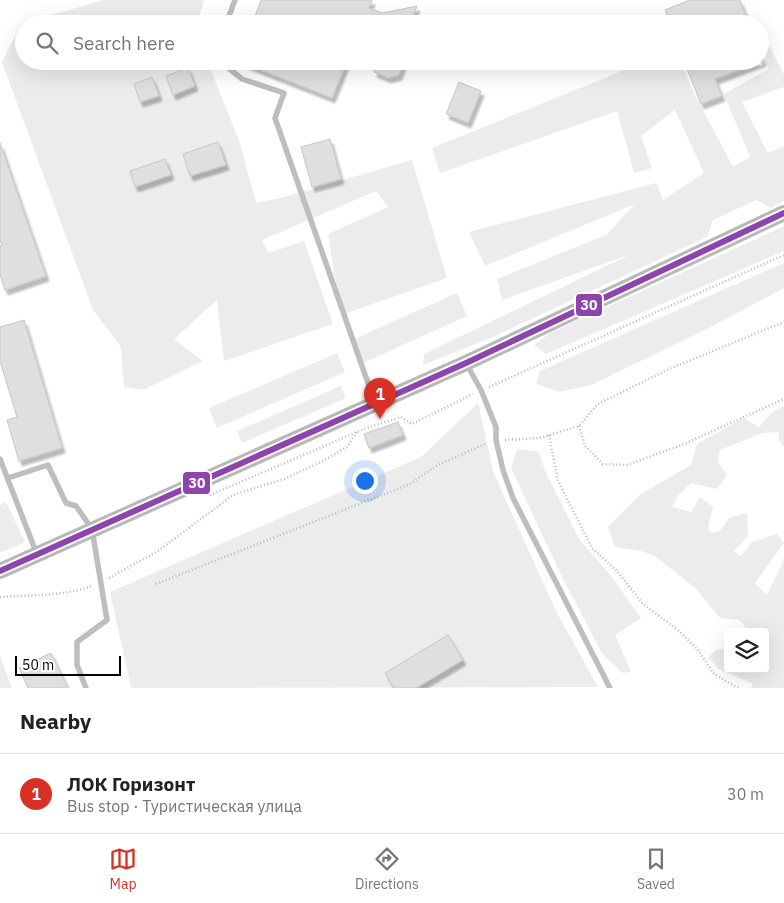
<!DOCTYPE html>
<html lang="en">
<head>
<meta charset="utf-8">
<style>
  body { margin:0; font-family:"IBM Plex Sans",sans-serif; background:#f2f2f2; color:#222 }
  .controls { position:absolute; right:15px; bottom:15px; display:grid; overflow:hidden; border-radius:5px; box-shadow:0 5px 20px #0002 }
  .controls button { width:45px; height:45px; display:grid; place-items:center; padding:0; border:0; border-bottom:1px solid #e0e0e0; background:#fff; color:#222; font:25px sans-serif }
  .scale { position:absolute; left:15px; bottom:12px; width:106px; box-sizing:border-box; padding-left:5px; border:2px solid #000; border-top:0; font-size:14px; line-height:18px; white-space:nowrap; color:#000; -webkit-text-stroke:4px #fff; paint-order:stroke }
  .you { position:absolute; left:364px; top:480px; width:18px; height:18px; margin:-12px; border:4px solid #fff; border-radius:50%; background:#1a73e8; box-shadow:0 0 0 8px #1a73e833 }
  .badge { display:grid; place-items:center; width:32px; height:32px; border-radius:50%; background:#d93025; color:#fff; font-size:16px; font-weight:700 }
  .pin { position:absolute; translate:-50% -41px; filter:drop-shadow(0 1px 2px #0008) }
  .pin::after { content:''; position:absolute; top:26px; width:18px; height:15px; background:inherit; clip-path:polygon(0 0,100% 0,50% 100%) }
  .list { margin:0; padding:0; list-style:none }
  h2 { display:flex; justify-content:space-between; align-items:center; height:65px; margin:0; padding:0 20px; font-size:21px }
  h2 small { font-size:16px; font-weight:400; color:#767676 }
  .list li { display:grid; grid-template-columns:32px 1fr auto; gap:15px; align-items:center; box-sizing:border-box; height:80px; padding:0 20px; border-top:1px solid #e0e0e0 }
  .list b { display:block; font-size:19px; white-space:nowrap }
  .list p { margin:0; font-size:16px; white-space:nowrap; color:#767676 }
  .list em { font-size:16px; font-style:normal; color:#767676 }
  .icon { flex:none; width:28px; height:28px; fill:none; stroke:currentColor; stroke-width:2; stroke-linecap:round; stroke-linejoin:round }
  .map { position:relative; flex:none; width:784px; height:688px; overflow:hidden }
  .search { position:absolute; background:#fff; box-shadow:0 5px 20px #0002; left:15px; right:15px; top:15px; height:55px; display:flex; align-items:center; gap:12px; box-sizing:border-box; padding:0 18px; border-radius:28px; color:#767676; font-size:19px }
  .sheet { height:145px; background:#fff }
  nav { display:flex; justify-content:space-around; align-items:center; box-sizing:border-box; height:70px; border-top:1px solid #e0e0e0; background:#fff; font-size:14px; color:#767676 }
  nav a { display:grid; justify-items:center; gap:2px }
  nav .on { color:#d93025 }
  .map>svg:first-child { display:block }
</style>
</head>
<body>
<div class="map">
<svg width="784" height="688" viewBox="0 0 784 688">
  <defs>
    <filter id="shadow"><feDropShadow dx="3" dy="5" stdDeviation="1" flood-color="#0004"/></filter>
  </defs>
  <rect width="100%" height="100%" fill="#fff"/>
  <path fill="#ececec" d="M103,0H204L197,24H24V61H207L240,143L256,203L284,197L412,160L447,278L341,315L328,234L388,207L376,191L262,240L268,253L304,241L333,324L224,361L217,300L174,339L203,361L143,390L124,387L121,347L93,310L2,62L21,24Z
    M760,29L784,74V87L742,102L768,153L784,146V201L771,208L756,200L713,220L707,237L493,337L423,365L424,354L631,254L502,300L497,279L606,235L635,204L485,266L469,232L656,183L663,200L704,173L675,110L641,136L652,168L634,173L617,111L440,173L432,148L647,61H680L696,97L733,167L750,157L724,94L768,69Z
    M784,226V251L546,354L534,345L550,333Z
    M784,263V288L711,327L591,385L560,392L536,384L540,371Z
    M457,293L467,316L363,363L352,340Z
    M337,353L345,372L217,428L209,408Z
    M341,386L346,398L242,443L237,431Z
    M478,403L494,474L556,611L598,687L131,688L110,592L421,457Z
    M784,406V447L779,440V432L762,433L720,450L718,462L727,475L717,489L691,483L678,496L672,507L691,512L700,497L713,507L708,528L712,533L720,531L729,518L747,513L748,536L734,551L741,556L752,542L777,534L784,543L755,583L767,595L784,560V688H751L753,684L719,669L708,658L715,650L723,649L728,653V669H765V632H750L739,620L720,618L695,588L655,556L641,551L615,547L608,527L641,494L691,465L697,444L744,418L759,427L771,413Z
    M517,449L539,452L545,471L579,539L611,576L641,618L615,635L631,672L623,673L603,655L561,575L511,468Z
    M6,502L25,542L0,553V505Z
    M0,656L12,688H0Z"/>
  <path fill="#dfdfdf" stroke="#c7c7c7" filter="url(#shadow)" d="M261,0H372L369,8L382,13L417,6L410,24H252Z
    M690,0H740L749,24H670L665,10Z
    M760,53L763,61L715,79L722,96L701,104L684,61H760Z
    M238,61H347L332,98Z
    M364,61H404L399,75L388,78L374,72L376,66Z
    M188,68L195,86L173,95L166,76Z
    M152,77L159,96L140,102L134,84Z
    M459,82L481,91L468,123L446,114Z
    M330,139L341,179L312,187L301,147Z
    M218,142L226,165L190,176L183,154Z
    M0,143L46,276L5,290L0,275V246H2L0,240Z
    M165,159L171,175L135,187L130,171Z
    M24,320L62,448L19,461L7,420L17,417L0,361V327Z
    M398,422L403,435L369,448L364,434Z
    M448,635L463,660L416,688H394L385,673Z
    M51,653L68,688H28L19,668Z"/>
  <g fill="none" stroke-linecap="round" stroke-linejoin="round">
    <path stroke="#b9b9b9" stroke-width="2.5" stroke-dasharray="1 2.5" stroke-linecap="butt" d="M489,387L784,255
      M579,426L585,446L603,464L627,465L684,444L784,399
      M549,435L558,481L592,548L618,572L643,604L678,630L697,649L714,674L738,688
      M505,440L539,438L579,426L598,404L669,369L784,322
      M210,495L364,429L401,417L412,424L473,394
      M109,578L158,551L233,495L284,479L323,461L347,447L357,432
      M156,584L410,484L436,466L487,443
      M0,597C30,595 65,596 92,586"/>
    <path stroke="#bebebe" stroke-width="5.5" d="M226,24L235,0
      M220,61L242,79L284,93L275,118L375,403
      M467,365L481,390L496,427V440L503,470L513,498L610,688
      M0,459L36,552
      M8,478L48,465L66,503L76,506L92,529L107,620L77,642V665L86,688"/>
    <path stroke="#b8b8b8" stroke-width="16" d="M0,571L466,363L784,213"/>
    <g stroke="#fff" stroke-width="10">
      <path id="bus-1" d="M0,571L466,363L784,213"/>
    </g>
    <use href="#bus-1" stroke="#8e44ad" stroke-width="6"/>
  </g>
  <g stroke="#fff" stroke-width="2">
    <rect x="575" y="293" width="28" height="24" rx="5" fill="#8e44ad"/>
    <rect x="182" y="471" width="29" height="24" rx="5" fill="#8e44ad"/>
  </g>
  <g font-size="14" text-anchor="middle" font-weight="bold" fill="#fff">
    <text x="589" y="310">30</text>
    <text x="197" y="488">30</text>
  </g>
</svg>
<div class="controls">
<button><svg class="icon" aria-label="layers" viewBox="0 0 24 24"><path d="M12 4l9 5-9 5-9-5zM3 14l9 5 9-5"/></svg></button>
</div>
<div class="scale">50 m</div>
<div class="you"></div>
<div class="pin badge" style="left:380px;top:419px">1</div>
<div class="search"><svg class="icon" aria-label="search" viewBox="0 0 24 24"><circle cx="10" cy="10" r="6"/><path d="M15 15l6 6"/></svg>Search here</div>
</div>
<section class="sheet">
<h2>Nearby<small></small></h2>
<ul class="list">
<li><span class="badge">1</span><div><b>ЛОК Горизонт</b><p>Bus stop · Туристическая улица</p></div><em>30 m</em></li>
</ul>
</section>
<nav>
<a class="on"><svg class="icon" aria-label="map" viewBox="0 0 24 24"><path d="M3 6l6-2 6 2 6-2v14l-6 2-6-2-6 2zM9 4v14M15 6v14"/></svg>Map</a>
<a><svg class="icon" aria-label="directions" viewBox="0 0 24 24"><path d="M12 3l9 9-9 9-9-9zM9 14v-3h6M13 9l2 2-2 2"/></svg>Directions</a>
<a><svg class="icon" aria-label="saved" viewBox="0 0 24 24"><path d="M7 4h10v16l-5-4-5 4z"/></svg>Saved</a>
</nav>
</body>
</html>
